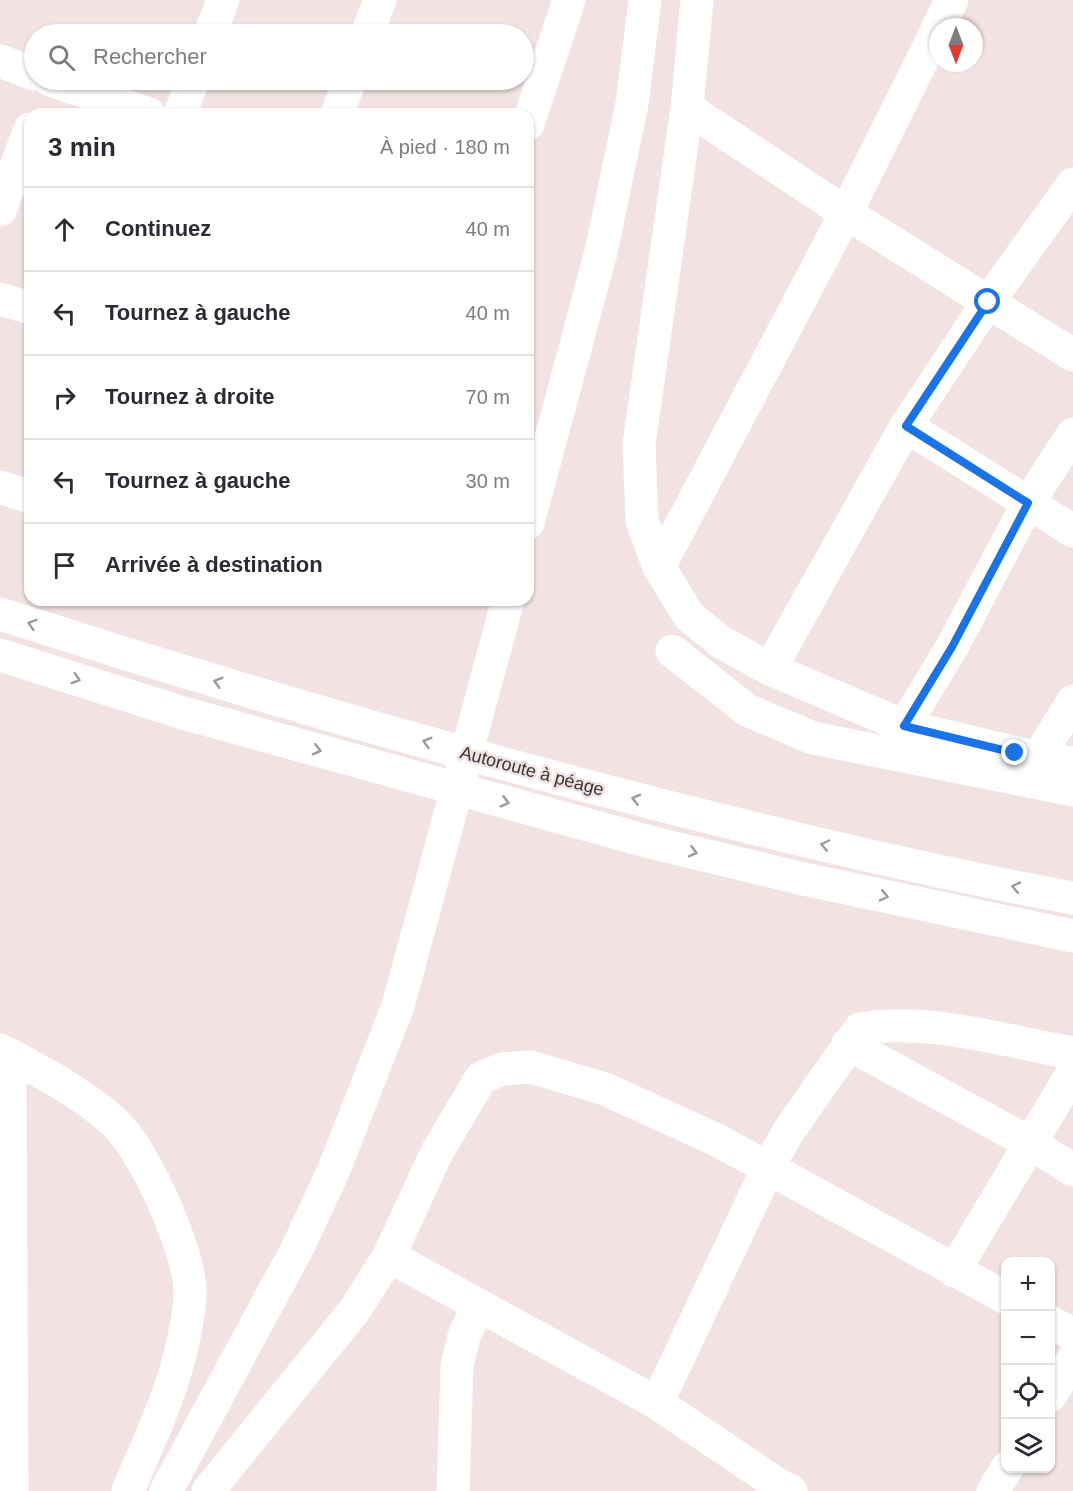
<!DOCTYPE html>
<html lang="fr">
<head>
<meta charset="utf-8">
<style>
  body { margin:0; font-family:Arial,sans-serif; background:#f7f7f7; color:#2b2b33 }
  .controls { position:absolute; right:18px; bottom:18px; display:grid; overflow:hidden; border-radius:12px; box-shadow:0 2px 4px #0004 }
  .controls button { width:54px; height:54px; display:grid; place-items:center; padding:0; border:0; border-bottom:2px solid #e1e1e2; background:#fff; color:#2b2b33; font:30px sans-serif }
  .compass { position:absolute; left:929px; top:18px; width:54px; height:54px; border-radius:50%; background:#fff; box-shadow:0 2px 4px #0004; rotate:180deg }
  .stop { position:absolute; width:18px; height:18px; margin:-14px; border:4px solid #1a73e8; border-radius:50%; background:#fff }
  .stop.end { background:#1a73e8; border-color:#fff; box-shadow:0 2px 6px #0008 }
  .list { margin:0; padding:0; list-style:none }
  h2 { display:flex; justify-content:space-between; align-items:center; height:78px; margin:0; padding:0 24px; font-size:26px }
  h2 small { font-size:20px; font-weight:400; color:#7c7c81 }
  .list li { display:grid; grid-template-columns:39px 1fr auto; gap:18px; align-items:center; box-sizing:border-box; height:84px; padding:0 24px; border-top:2px solid #e1e1e2 }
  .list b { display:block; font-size:22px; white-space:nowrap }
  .list em { font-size:20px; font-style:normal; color:#7c7c81 }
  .icon { flex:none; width:33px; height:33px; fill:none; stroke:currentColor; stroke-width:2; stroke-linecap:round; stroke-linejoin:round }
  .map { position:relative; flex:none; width:1073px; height:1491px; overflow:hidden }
  .search { position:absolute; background:#fff; box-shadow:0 2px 4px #0004; left:24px; top:24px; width:510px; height:66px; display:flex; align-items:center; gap:15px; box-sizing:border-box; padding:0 21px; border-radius:33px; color:#7c7c81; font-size:22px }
  .panel { position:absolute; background:#fff; box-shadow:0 2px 4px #0004; left:24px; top:108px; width:510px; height:498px; border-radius:18px }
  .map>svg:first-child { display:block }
</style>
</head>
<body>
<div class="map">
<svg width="1073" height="1491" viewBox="0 0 1073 1491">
  <rect width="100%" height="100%" fill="#f2e2e1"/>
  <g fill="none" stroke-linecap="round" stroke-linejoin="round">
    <path stroke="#fff" stroke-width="33" d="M697,0L687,108L639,444L642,521L659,567L689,616L721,642L770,669L904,726L1038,758L1073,763
      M938,27L952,0
      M210,34L223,0
      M367,34L380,0
      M0,61L34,74
      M50,80L149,114
      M687,108L846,213L1073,355
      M180,114L193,80
      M337,114L350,80
      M528,124L569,0
      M0,210L30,129
      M0,299L30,308
      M906,426L1073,531
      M0,487L30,497
      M528,523L601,252L632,104L645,0
      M659,567L846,213L938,28
      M672,651L747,710L813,738L1073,790
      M770,669L906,426L988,302L1073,184
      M904,726L952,647L1028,503L1073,434
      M1038,758L1073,701
      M848,1044L1030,1143L1073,1170
      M0,1050C38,1070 79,1091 112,1120C144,1148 186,1244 190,1287C191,1302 187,1322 184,1337C174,1390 149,1441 128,1491
      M10,1055L12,1491
      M389,1256L437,1152L481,1078L502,1069L531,1067L605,1089L717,1140L1006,1298
      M954,1271L1073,1072
      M1050,1322L1073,1334
      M1050,1396L1073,1359
      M657,1403L768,1168L788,1132L860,1029C930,1017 1004,1041 1073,1053
      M166,1491L297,1249L333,1172L398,1006L508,600
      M208,1491L354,1311L389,1256L657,1403L774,1482L791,1491
      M453,1491L457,1366L464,1336L479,1305
      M993,1491L1007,1468"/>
    <path stroke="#fff" stroke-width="33" d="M0,614C223,686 448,751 676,809C807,842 940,874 1073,898
      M0,655L183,713L650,842L799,878L1073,936"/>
  </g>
  <defs><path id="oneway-chevron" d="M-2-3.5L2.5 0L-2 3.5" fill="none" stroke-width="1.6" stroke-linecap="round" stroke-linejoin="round" transform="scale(1.5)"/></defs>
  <g stroke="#9c9a99">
    <use href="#oneway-chevron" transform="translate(32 624) rotate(-162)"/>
    <use href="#oneway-chevron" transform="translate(76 679) rotate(18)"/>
    <use href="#oneway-chevron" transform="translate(218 682) rotate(-164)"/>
    <use href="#oneway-chevron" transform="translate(427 742) rotate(-164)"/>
    <use href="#oneway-chevron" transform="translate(317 750) rotate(15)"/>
    <use href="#oneway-chevron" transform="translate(636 799) rotate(-166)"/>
    <use href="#oneway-chevron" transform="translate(505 802) rotate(15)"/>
    <use href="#oneway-chevron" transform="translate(825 845) rotate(-168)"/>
    <use href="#oneway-chevron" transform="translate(693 852) rotate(14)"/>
    <use href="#oneway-chevron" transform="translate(1016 887) rotate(-168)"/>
    <use href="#oneway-chevron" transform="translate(884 896) rotate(12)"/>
  </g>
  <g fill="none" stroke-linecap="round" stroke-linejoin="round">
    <path stroke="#1a73e8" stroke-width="8" d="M988,302L906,426L1028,503L952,647L904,726L1015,753"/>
  </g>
  <g text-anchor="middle" stroke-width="5" stroke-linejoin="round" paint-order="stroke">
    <g font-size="18" fill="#3a3433" stroke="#f2e2e1">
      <text transform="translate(532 771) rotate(15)" y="6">Autoroute à péage</text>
    </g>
  </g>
</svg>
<div class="controls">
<button>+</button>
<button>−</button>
<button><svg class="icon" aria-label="locate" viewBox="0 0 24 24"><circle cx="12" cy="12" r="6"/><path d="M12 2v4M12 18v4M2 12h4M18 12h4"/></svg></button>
<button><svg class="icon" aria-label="layers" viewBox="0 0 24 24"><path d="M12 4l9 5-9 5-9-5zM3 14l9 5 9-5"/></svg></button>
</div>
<svg class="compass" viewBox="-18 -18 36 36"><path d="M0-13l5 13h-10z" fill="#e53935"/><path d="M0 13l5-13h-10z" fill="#7c7c81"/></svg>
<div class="stop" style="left:988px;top:302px"></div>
<div class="stop end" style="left:1015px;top:753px"></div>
<div class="search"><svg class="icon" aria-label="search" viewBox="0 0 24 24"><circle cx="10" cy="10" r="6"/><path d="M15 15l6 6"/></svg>Rechercher</div>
<section class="panel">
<h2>3 min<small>À pied · 180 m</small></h2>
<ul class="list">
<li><svg class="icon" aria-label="ahead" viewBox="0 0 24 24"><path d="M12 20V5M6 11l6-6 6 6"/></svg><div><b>Continuez</b></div><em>40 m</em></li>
<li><svg class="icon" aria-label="left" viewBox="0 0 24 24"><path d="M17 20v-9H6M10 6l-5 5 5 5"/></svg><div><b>Tournez à gauche</b></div><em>40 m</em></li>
<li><svg class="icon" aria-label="right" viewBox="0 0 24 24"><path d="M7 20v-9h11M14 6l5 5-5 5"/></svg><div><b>Tournez à droite</b></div><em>70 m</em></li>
<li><svg class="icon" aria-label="left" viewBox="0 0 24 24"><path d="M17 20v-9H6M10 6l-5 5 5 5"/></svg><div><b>Tournez à gauche</b></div><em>30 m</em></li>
<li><svg class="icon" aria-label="arrive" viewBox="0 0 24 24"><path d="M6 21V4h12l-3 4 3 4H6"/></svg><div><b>Arrivée à destination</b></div></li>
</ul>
</section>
</div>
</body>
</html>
